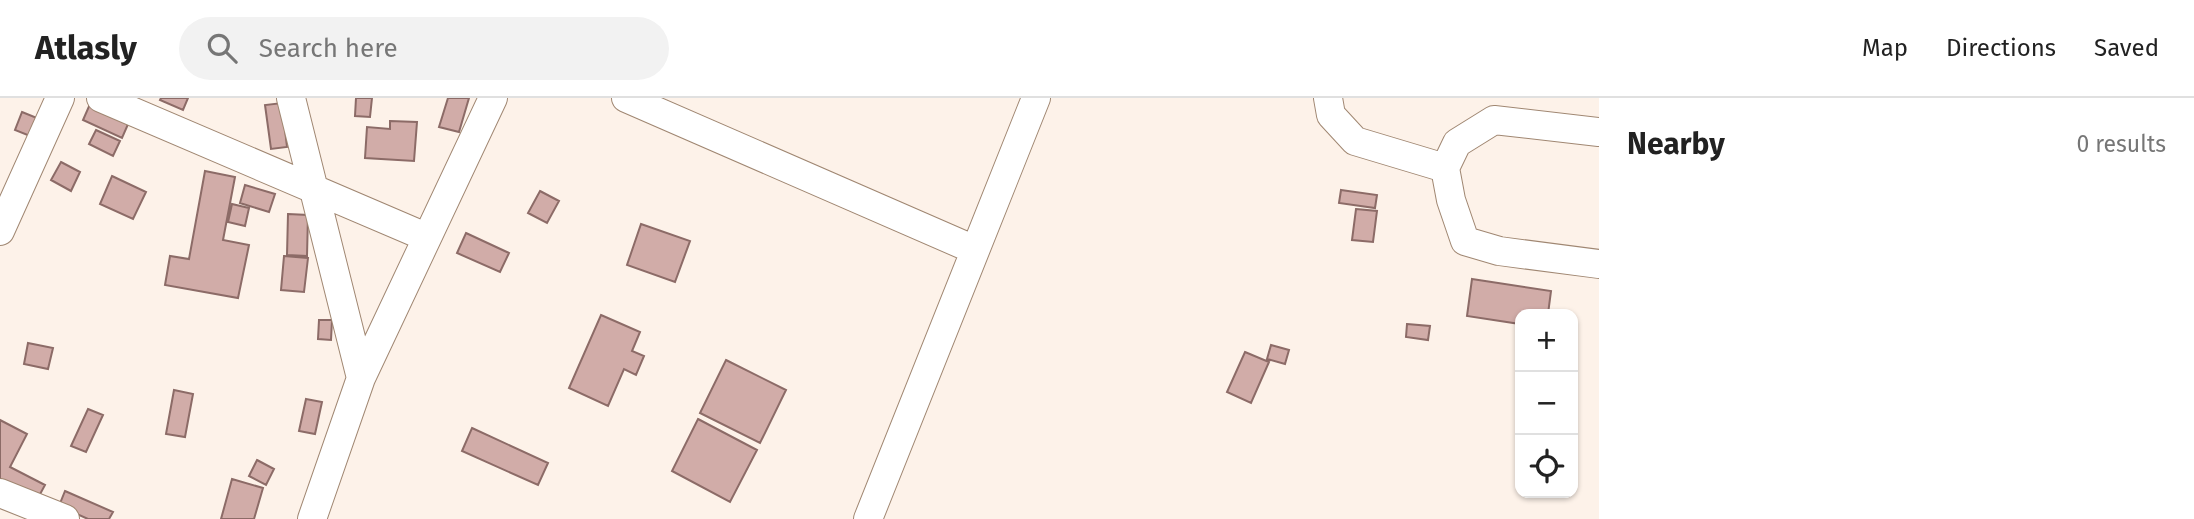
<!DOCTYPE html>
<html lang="en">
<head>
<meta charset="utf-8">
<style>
  body { margin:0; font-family:"Fira Sans",sans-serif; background:#f2f2f2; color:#222 }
  .controls { position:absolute; right:21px; bottom:21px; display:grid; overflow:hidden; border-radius:14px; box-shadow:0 2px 5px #0004 }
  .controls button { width:63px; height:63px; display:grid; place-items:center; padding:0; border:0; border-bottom:2px solid #e0e0e0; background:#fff; color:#222; font:35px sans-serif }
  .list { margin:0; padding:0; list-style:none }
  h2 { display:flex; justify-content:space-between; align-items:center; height:91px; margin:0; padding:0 28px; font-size:30px }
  h2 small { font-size:23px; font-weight:400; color:#767676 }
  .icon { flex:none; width:38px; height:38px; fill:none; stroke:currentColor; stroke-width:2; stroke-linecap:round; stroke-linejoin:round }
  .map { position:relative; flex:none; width:1599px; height:421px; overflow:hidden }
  header { display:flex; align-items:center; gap:42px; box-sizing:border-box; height:98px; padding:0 35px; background:#fff; border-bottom:2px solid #e0e0e0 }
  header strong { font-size:33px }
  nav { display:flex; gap:38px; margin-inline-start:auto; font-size:24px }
  .search { width:490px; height:63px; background:#f2f2f2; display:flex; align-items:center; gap:18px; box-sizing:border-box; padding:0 24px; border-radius:38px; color:#767676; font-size:26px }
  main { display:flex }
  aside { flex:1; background:#fff }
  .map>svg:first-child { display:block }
</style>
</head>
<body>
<header>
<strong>Atlasly</strong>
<div class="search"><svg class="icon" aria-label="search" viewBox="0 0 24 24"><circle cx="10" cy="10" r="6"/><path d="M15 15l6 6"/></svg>Search here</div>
<nav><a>Map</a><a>Directions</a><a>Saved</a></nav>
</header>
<main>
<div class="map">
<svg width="1599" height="421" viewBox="0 0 1599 421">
  <rect width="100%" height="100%" fill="#fdf2e9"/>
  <path fill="#d1aca8" stroke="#8c6b67" stroke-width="2" d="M161,0H188L183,12L160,2Z
    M356,0H372L370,19L355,18Z
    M448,0H469L459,34L439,29Z
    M282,5L287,49L271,51L265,7Z
    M90,6L129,24L122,40L83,22Z
    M22,14L37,20L30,38L15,32Z
    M390,23L417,24L414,63L365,60L367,29L390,31Z
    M96,32L120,43L113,58L89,46Z
    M61,64L80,74L71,93L51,82Z
    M205,73L235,79L223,142L249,147L238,200L165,187L170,158L189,161Z
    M112,78L146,94L133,121L100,106Z
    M245,87L275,96L269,114L240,105Z
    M1341,92L1377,97L1375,110L1339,105Z
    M540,93L559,103L547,125L528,115Z
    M232,106L249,110L245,128L228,124Z
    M1356,111L1377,113L1373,144L1352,142Z
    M288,116L308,117L307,158L287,157Z
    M641,126L690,143L675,184L627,167Z
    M466,135L509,155L500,174L457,155Z
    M284,158L308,160L304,194L281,192Z
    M1472,181L1551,193L1548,216H1520V226L1467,218Z
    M601,217L640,234L632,253L644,258L636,277L624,271L608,308L569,290Z
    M319,222H332L331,242L318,241Z
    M1407,226L1430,228L1428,242L1406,239Z
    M28,245L53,250L48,271L24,266Z
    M1271,247L1289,252L1285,266L1267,261Z
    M1245,254L1269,264L1251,305L1227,294Z
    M726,262L786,292L760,345L700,315Z
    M174,292L193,296L185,339L166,336Z
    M306,301L322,304L315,336L299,333Z
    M88,311L103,317L86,354L71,348Z
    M698,321L757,352L730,404L672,373Z
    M0,322L27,336L10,369L45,387L38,400L0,381Z
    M472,330L548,365L538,387L462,353Z
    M257,362L274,371L266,387L249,378Z
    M232,381L263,390L254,421H221Z
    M65,393L113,414L109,421H88L59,408Z"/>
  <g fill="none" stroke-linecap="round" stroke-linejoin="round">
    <g stroke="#a08772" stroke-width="30">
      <path id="minor" d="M101,0L426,139
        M291,0L361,280
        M626,0L975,152
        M1328,0L1331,17L1355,43L1445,70L1451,102L1465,143L1499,153L1599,166
        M1445,70L1457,45L1494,22L1599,34
        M0,133L60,0
        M0,395L65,421
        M312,421L361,280L493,0
        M868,421L1036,0"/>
    </g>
    <use href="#minor" stroke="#fff" stroke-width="28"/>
  </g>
</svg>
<div class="controls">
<button>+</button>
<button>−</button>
<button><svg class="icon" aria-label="locate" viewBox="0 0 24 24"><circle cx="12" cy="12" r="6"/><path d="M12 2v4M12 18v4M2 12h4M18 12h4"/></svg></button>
</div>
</div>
<aside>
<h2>Nearby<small>0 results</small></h2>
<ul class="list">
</ul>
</aside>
</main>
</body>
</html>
